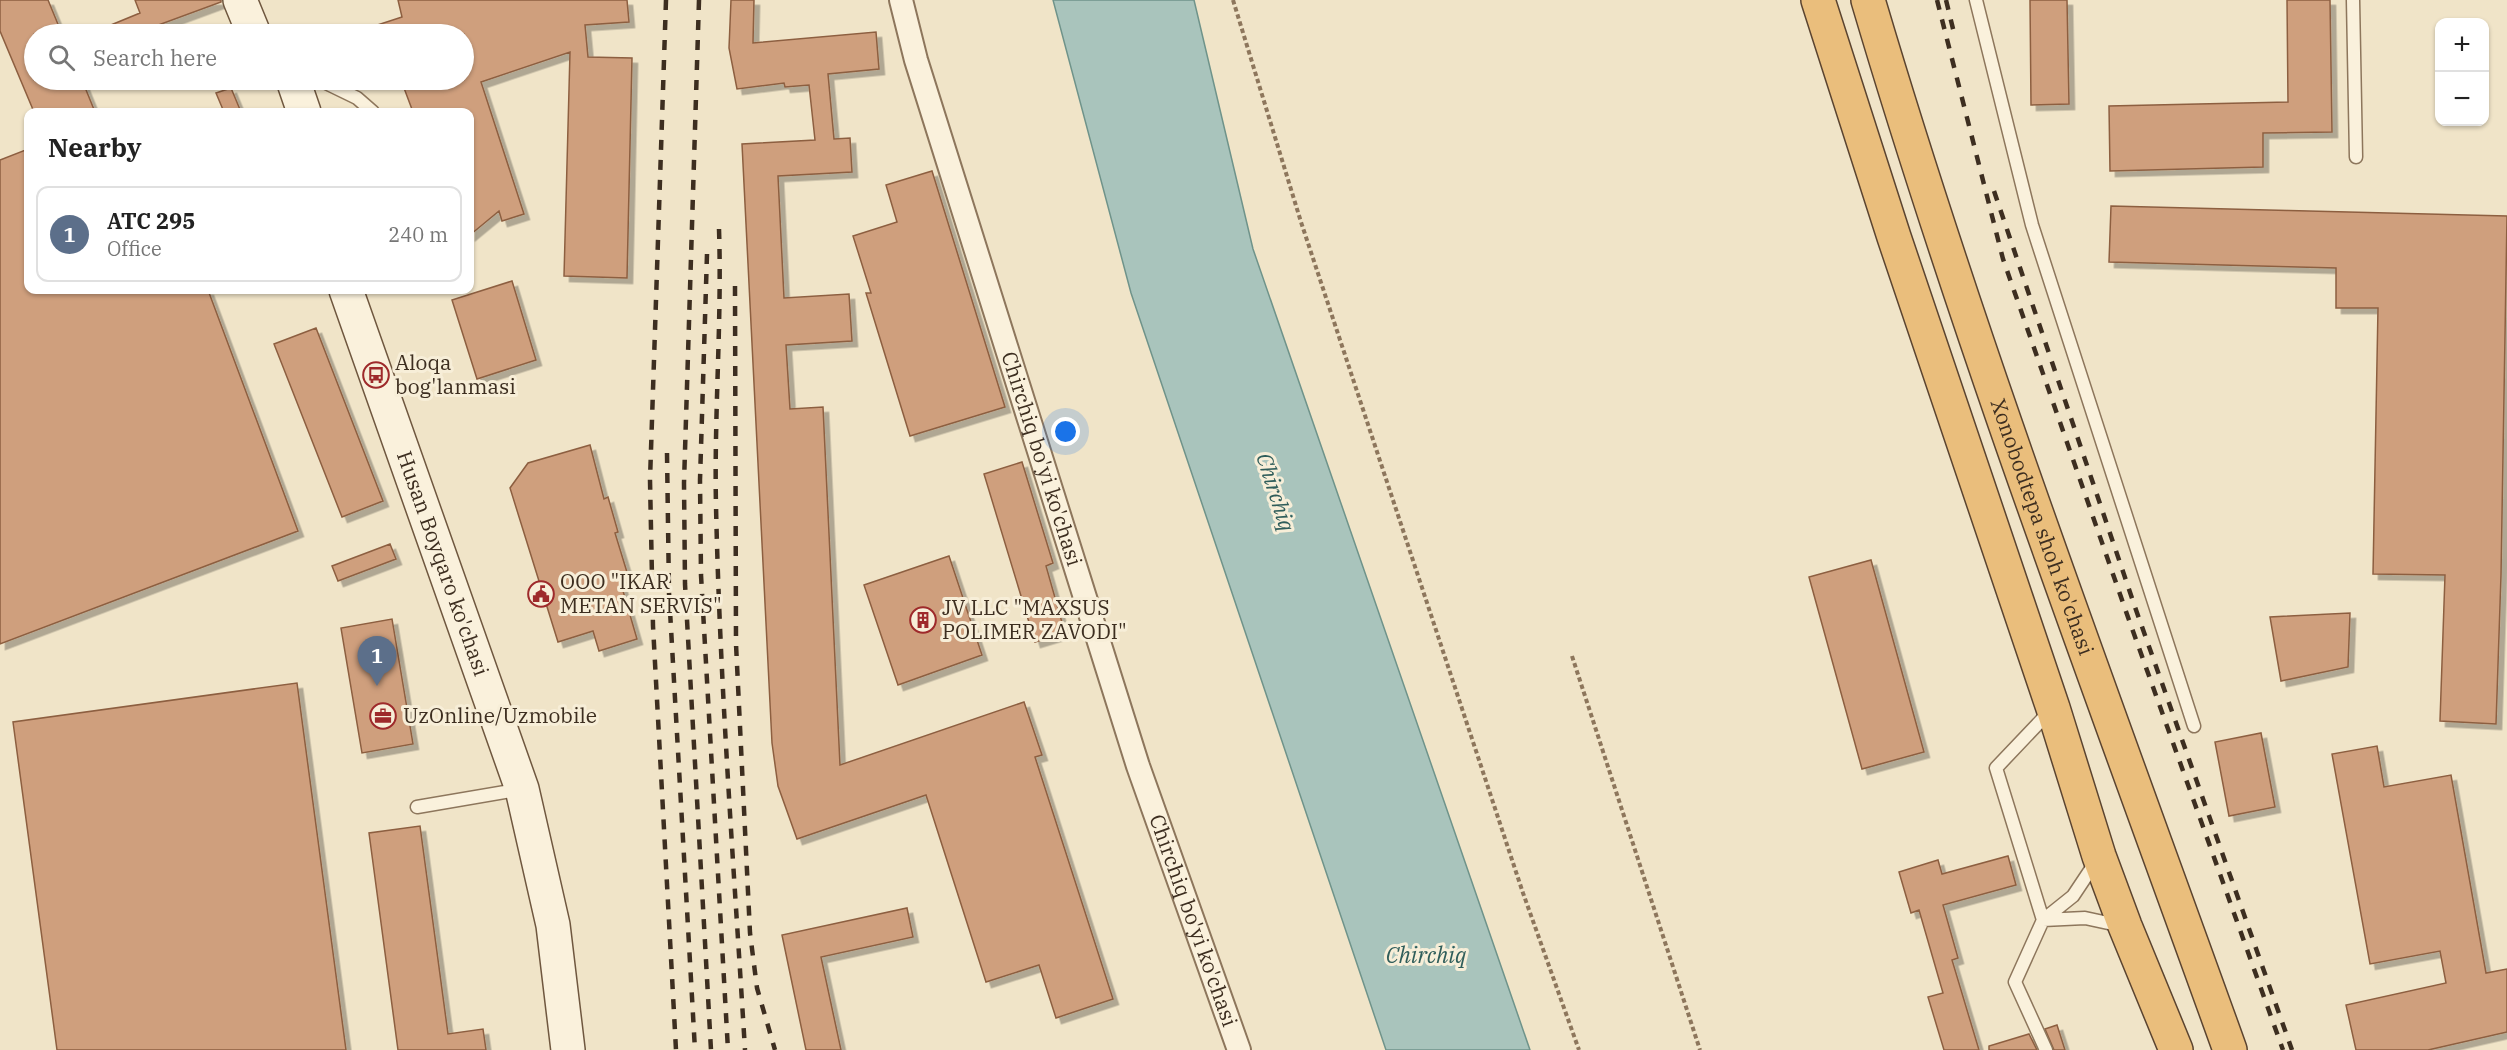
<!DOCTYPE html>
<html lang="en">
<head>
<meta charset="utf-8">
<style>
  body { margin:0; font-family:"IBM Plex Serif",serif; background:#f2f2f2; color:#222 }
  .controls { position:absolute; right:18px; top:18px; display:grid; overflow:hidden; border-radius:12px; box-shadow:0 2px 4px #0004 }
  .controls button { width:54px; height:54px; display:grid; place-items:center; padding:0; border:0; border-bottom:2px solid #e0e0e0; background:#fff; color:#222; font:30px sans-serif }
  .you { position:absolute; left:1066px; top:432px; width:21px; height:21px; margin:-15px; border:4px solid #fff; border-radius:50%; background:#1a73e8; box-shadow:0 0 0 9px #1a73e833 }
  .badge { display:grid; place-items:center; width:39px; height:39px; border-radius:50%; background:#b45309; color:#fff; font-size:20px; font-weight:700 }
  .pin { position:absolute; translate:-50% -50px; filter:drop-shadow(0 2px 3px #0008) }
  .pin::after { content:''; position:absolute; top:32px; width:21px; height:18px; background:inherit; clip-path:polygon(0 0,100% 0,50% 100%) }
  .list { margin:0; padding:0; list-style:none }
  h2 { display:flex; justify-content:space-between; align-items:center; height:78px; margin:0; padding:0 24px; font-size:26px }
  h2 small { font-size:20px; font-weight:400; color:#767676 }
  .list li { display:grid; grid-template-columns:39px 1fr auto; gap:18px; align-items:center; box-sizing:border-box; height:96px; margin:0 12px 12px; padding:0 12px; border:2px solid #e0e0e0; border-radius:12px }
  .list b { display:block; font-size:22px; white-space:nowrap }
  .list p { margin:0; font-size:20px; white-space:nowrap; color:#767676 }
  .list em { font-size:20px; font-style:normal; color:#767676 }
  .icon { flex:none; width:33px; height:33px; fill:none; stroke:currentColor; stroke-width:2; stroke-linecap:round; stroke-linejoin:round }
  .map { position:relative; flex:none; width:2507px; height:1050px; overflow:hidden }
  .search { position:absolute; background:#fff; box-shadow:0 2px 4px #0004; left:24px; top:24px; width:450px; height:66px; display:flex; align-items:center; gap:15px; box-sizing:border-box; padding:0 21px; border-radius:33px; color:#767676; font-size:22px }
  .panel { position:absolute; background:#fff; box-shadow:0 2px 4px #0004; left:24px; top:108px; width:450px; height:186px; border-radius:12px }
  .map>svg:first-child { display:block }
</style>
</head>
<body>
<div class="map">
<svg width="2507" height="1050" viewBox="0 0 2507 1050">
  <defs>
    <filter id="shadow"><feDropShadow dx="5.5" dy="5.5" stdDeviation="0" flood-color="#0004"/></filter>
  </defs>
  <rect width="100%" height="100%" fill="#f0e4c8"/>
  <path fill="#a9c4bc" stroke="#6f938a" stroke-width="1.5" d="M1053,0H1194L1253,249L1530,1050H1386L1131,293Z"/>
  <path fill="#cf9f7d" stroke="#8d5f41" stroke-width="1.5" filter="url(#shadow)" d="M0,0H48L62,34H34V80H82L95,112H34L0,31Z
    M135,0H221V2L134,34H89L140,13Z
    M398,0H627L629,22L585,25L588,57L632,58L627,278L564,276L570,52L481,82L524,214L502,221L499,211L470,235V112H413L401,80H464V34H360L359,31L402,17Z
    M731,0H754L753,43L876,32L879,69L828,74L834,139L850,138L852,172L778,176L784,298L849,294L852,341L786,345L790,409L823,407L840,765L1024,702L1042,755L1035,757L1113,999L1056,1018L1039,965L986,982L926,795L797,839L778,786L772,743L742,144L815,140L809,85L785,87L784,83L737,89L729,48Z
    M2030,0H2067L2069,104L2031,105Z
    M2287,0H2330L2332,132L2263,133V167L2110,171L2109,106L2288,102Z
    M231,88L241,112H224L216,93Z
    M28,149V290H208L298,531L0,644V160Z
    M932,171L1005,407L910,436L866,293H871L853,236L897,222L886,185Z
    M2111,206L2507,216L2501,575L2496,724L2440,721L2445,575L2373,574L2378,308H2336V268L2109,262Z
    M512,281L536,360L477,379L452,300Z
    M316,328L383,501L342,517L274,344Z
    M590,445L604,499L608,497L618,532L615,533L630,582L621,584L637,639L599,651L593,631L558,642L510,488L528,463Z
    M1022,462L1053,563L1046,566L1065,633L1035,642L984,474Z
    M390,544L396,559L338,581L332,566Z
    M949,556L982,655L898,685L864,585Z
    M1871,560L1924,752L1862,769L1809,577Z
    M2350,613L2348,667L2281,681L2270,617Z
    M392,619L413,744L362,753L341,628Z
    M297,683L346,1050H57L13,722Z
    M2261,733L2275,807L2229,816L2215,742Z
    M2377,746L2384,787L2451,775L2486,973L2507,969V1032L2428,1050H2356L2346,1005L2446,983L2440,951L2370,964L2332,754Z
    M420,826L448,1034L483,1029L486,1050H398L369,833Z
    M2008,856L2016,885L1943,905L1958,958L1952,960L1979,1050H1944L1928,997L1943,993L1919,910L1911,913L1899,872L1938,860L1942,874Z
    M907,908L913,937L821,957L841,1050H806L782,935Z
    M2057,1025L2065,1050H2054L2045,1029Z
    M2029,1034L2037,1050H1989V1046Z"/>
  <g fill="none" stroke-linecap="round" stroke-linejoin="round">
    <g stroke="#8d765c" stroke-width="15">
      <path id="service" d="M1976,0L2032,225L2194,726
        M2353,0L2356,157
        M320,80L357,98L373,112
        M417,807L522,789
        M2043,920L1996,768L2051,710
        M2043,920L2085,918L2122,926
        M2046,1050L2015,982L2043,920L2073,896L2097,860"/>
    </g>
    <g stroke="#8d765c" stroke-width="26">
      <g id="minor">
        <path id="s1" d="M901,0L916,60L1138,766L1239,1050"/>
      </g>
    </g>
    <g stroke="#6f573f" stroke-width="36">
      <g id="secondary">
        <path d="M240,0L254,34"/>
        <path d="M293,80L304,112"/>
        <path id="s2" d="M346,290L522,789L553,925L568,1050"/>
      </g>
    </g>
    <g stroke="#5b4430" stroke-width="36">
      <g id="trunk">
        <path d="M1818,0L1894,237L2053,708L2099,856L2125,926L2176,1050"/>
        <path id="s3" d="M1868,0C1973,355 2105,702 2230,1050"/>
      </g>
    </g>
    <path stroke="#8d765c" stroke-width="4" stroke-dasharray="4.5 3" stroke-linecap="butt" d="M1233,0L1301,222L1523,893L1579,1050
      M1572,656L1700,1050"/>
    <use href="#service" stroke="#faf1dc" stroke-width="12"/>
    <use href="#minor" stroke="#faf1dc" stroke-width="22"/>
    <use href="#secondary" stroke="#faf1dc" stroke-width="33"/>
    <use href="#trunk" stroke="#eabe7c" stroke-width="33"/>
    <path stroke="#3d2e20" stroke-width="4.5" stroke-dasharray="10 10" stroke-linecap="butt" d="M666,0L650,480L653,626L676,1050
      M699,0L684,483L685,584L711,1050
      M1937,0L2003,259L2129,620L2283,1050
      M1946,0L1955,37
      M1994,191L2135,607L2292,1050
      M719,229C722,321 714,413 716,506C720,687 734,869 745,1050
      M707,254L700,480L701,575L728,1050
      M735,286L736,644L750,933L757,988L775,1050
      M667,453L669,593L695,1050"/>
  </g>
  <defs>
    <g id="bus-ring" transform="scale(1.35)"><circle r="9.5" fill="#f7eed8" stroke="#9e2a2b" stroke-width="1.5"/><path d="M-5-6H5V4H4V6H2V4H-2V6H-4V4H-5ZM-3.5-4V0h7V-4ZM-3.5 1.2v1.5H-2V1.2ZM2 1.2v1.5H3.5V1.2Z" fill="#9e2a2b"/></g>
    <g id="civic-ring" transform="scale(1.35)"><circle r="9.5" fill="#f7eed8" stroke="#9e2a2b" stroke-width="1.5"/><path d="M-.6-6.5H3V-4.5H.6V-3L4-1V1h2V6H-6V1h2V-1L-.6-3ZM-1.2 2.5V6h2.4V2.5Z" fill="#9e2a2b"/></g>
    <g id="building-ring" transform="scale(1.35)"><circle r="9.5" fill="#f7eed8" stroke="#9e2a2b" stroke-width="1.5"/><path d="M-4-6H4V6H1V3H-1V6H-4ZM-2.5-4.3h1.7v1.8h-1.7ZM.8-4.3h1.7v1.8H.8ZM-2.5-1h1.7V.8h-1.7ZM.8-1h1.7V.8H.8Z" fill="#9e2a2b"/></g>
    <g id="office-ring" transform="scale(1.35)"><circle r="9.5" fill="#f7eed8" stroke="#9e2a2b" stroke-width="1.5"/><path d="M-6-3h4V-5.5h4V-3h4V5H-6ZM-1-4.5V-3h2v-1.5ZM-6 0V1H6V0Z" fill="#9e2a2b"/></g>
  </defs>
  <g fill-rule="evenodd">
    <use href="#bus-ring" x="376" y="375"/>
    <use href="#civic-ring" x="541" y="594"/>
    <use href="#building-ring" x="923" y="620"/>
    <use href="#office-ring" x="383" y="716"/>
  </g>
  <g text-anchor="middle" stroke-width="6" stroke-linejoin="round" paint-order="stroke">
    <g font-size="21" fill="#3d2e20" stroke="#f7eed8" text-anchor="start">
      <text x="395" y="370">Aloqa<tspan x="395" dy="24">bog'lanmasi</tspan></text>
      <text x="560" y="589">OOO "IKAR<tspan x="560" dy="24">METAN SERVIS"</tspan></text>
      <text x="942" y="615">JV LLC "MAXSUS<tspan x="942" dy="24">POLIMER ZAVODI"</tspan></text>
      <text x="403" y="723">UzOnline/Uzmobile</text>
    </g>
    <g font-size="21" fill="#3d2e20" stroke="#f7eed8">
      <text dy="7" stroke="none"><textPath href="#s1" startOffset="480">Chirchiq bo'yi ko'chasi</textPath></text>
      <text dy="7" stroke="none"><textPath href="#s3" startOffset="555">Xonobodtepa shoh ko'chasi</textPath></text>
      <text dy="7" stroke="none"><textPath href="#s2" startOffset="290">Husan Boyqaro ko'chasi</textPath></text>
      <text dy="7" stroke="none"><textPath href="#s1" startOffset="966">Chirchiq bo'yi ko'chasi</textPath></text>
    </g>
    <g font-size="22" font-style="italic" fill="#2f5d5a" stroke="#f7eed8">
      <text transform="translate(1276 492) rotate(72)" y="8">Chirchiq</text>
      <text x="1426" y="963">Chirchiq</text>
    </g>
  </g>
</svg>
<div class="controls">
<button>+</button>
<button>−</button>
</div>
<div class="you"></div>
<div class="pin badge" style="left:377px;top:686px;background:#5c6f8a">1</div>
<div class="search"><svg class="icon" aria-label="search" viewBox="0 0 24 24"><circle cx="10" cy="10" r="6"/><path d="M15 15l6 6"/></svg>Search here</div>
<section class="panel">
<h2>Nearby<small></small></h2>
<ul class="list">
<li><span class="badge" style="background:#5c6f8a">1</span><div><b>ATC 295</b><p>Office</p></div><em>240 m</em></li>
</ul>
</section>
</div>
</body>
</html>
